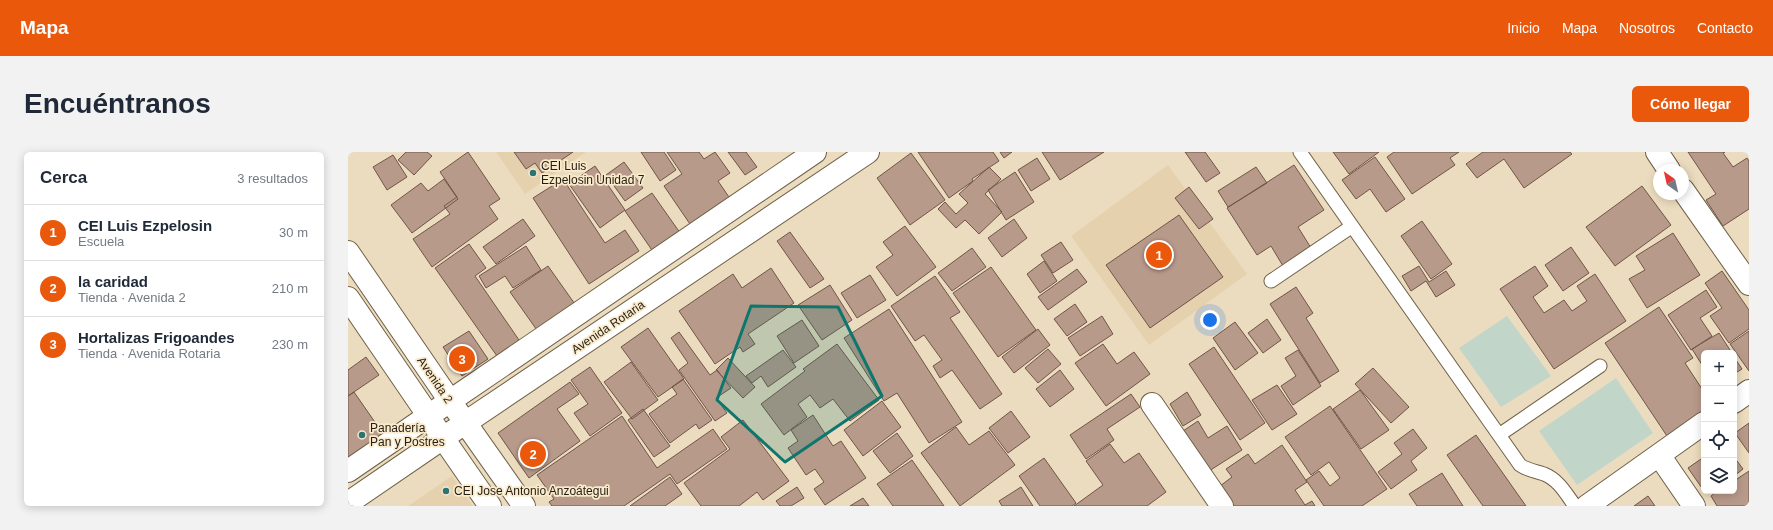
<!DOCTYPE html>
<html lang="es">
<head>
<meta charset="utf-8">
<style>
  body { margin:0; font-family:Helvetica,sans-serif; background:#f2f2f3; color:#1f2937 }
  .controls { position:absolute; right:12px; bottom:12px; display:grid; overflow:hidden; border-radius:6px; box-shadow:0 2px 10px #0003 }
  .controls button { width:36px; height:36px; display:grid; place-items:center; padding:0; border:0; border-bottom:1px solid #e0e1e3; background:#fff; color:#1f2937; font:20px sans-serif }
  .compass { position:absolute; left:1305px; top:12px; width:36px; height:36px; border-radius:50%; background:#fff; box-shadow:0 2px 10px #0003; rotate:326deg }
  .you { position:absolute; left:862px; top:168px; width:14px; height:14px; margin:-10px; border:3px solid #fff; border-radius:50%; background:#1a73e8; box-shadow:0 0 0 6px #1a73e833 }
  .badge { display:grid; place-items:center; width:26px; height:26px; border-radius:50%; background:#ea580c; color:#fff; font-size:13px; font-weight:700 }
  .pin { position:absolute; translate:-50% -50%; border:2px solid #fff; box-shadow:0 1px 4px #0006 }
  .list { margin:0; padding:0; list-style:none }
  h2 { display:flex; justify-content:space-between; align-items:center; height:52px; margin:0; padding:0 16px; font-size:17px }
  h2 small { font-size:13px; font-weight:400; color:#747a83 }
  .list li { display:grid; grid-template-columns:26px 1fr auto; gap:12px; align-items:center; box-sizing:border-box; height:56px; padding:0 16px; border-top:1px solid #e0e1e3 }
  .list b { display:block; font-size:15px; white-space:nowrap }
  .list p { margin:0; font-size:13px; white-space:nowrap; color:#747a83 }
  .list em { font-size:13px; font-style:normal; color:#747a83 }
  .icon { flex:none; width:22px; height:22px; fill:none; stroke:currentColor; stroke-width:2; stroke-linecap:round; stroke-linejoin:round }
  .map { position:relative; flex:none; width:1401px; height:354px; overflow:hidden; border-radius:6px }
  header { display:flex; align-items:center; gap:24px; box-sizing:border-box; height:56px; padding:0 20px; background:#ea580c; color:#fff }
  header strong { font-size:19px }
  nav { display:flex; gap:22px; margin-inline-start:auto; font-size:14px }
  .intro { display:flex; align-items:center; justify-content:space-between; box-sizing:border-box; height:96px; padding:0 24px }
  h1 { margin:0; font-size:28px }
  .button { padding:10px 18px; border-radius:6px; background:#ea580c; color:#fff; font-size:14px; font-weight:700 }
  main { display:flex; gap:24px; padding:0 24px }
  aside { flex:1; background:#fff; border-radius:6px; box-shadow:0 2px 10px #0003 }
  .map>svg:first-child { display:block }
</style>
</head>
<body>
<header>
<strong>Mapa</strong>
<nav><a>Inicio</a><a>Mapa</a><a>Nosotros</a><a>Contacto</a></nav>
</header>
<div class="intro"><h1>Encuéntranos</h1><a class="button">Cómo llegar</a></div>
<main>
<aside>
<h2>Cerca<small>3 resultados</small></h2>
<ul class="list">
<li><span class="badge">1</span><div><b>CEI Luis Ezpelosin</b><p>Escuela</p></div><em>30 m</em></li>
<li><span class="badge">2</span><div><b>la caridad</b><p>Tienda · Avenida 2</p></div><em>210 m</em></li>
<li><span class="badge">3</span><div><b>Hortalizas Frigoandes</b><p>Tienda · Avenida Rotaria</p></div><em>230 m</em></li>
</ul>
</aside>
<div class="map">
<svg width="1401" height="354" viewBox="0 0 1401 354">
  <rect width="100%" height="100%" fill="#ecdcbf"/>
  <path fill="#e5d1ad" d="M148,0H238L177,42Z
    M820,13L899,122L801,193L723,84Z
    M104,324L125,354H60Z"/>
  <path fill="#c1d6c9" d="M1159,164L1203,224L1153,255L1111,196Z
    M1268,226L1305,281L1229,333L1191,279Z"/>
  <path fill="#b89a8b" stroke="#705547" d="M58,0H79L84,4L66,23L50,8Z
    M120,0L152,47L141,54L150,67L84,115L65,87L102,62L96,54L109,45L92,20Z
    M166,0H225L194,21L187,11L178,17Z
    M293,0H316L328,18L312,29Z
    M319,0H351L356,7L367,0L382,21L370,29L383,48L344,75L316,34L334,22Z
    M380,0H398L409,15L397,23Z
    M570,0H645L651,9L624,27L625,29L601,46Z
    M652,0H664L656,6Z
    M694,0H756L712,28Z
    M837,0H857L872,21L858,30Z
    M985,0H1031L1001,22Z
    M1046,0H1111L1102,6L1107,13L1064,42L1039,5Z
    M1135,0H1222L1224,2L1176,36L1156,7L1129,26L1118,12Z
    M1340,0H1377L1375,1L1385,15L1399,6L1401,9V57L1375,74L1358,48L1368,42Z
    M563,1L597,48L562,73L529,26Z
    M45,3L59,25L39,38L25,15Z
    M1027,5L1057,47L1038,60L1022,37L1008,47L994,28Z
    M689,6L702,27L683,39L670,18Z
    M276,10L295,36L277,49L258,23Z
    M946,13L976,58L950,75L963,96L935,114L923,94L909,103L879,56Z
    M247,14L277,58L252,76L221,32Z
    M641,15L653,27L637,42L654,60L631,82L617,68L608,76L590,57L597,50L608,62L620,51L611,42Z
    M908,15L919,31L880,55L870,39Z
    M667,20L686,50L658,68L640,38Z
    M96,27L110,47L64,81L43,53L73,31L80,39Z
    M215,27L257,91L277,78L291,99L241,132L185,46Z
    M1294,34L1323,73L1267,114L1238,75Z
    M841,35L865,67L851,77L827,46Z
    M304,41L335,85L308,104L277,59Z
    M831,63L875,125L802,176L758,113Z
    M175,67L187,84L148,112L135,95Z
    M666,67L679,86L654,105L640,86Z
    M1074,69L1104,112L1083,127L1053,84Z
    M557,74L588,115L549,144L528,115L545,103L535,90Z
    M442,80L476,127L462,136L429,89Z
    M1325,81L1352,123L1299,156L1281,127L1297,118L1288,104Z
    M713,90L725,108L705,121L693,103Z
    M121,92L138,116L127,124L171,188L149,204L87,116Z
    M178,94L193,118L165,136L157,124L138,136L131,124Z
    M1223,95L1241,121L1215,139L1197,113Z
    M624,96L638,115L604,139L590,121Z
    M696,109L709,129L692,141L679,122Z
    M200,114L229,155L191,181L162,140Z
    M1071,114L1081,130L1098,119L1107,133L1088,145L1078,129L1063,139L1054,124Z
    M1187,114L1200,134L1185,145L1196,161L1216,148L1224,159L1239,149L1229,134L1247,122L1278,169L1206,217L1152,137Z
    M643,115L688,178L650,205L605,141Z
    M423,116L446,151L400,182L407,192L395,200L392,195L367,212L331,159L385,122L394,136Z
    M729,117L739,130L700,158L690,145Z
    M1374,119L1401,158V177L1381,191L1362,164L1374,156L1357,131Z
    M522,123L538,148L509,166L493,141Z
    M587,124L612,160L602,166L654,242L632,257L604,218L592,226L585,214L594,208L576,183L567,189L543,154Z
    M482,133L504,168L474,188L450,153Z
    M948,135L965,161L958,166L991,219L972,231L922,152Z
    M1358,138L1369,155L1352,166L1364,184L1343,198L1320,163Z
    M727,152L739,170L719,184L706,167Z
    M1311,155L1345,206L1337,211L1356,240V259L1319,284L1257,191Z
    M541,157L614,270L581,291L549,241L536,249L496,186Z
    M754,164L765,182L732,204L720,186Z
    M919,167L933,188L915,201L900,181Z
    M454,168L471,194L446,211L429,184Z
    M887,170L910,201L887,218L865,186Z
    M300,176L336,227L310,245L273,195Z
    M690,177L702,193L666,221L654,205Z
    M121,179L140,207L114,224L95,195Z
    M1401,179V219L1382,192Z
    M331,180L362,223L369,218L383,236L368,246L379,261L367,269L331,218L340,211L323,186Z
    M1371,181L1384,201H1356V216L1344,197Z
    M489,192L531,248L502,269L485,247L472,256L462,243L450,252L459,265L436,283L413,252L457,219L455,217Z
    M755,192L769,212L786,200L802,222L758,254L727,211Z
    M866,195L917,271L892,288L841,212Z
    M700,197L713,212L690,231L677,216Z
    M435,198L448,215L420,235L413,224L404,231L398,224Z
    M950,198L973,234L945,253L933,234L948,224L937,206Z
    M18,205L31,223L0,244V218Z
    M1386,205L1394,217L1386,222Z
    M380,206L407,235L395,246L368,218Z
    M283,210L310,248L284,267L256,230Z
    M242,215L274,261L242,284L226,261L240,252L223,228Z
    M1025,216L1061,255L1043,271L1007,232Z
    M712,218L726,237L702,255L688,237Z
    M335,227L364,268L351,277L348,272L322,291L301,262L329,242L324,235Z
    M222,230L231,242L209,257L232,289L181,326L150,281Z
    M929,233L949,262L924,278L904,248Z
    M1012,238L1041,278L1013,297L985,257Z
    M6,240L38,286L0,313V244Z
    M839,240L853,263L835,274L822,252Z
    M783,242L792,255L759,277L766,288L738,307L722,283Z
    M534,249L553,275L515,304L496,278Z
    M982,254L1039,337L1014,354H976L958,328L971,319L982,334L992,326L981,310L963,323L937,285Z
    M295,257L322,294L306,305L280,268Z
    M663,259L682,285L660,301L641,276Z
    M465,263L485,294L493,289L518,326L477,353L466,337L476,330L467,317L458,323L440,296L450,289L443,278Z
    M274,264L309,316L365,277L379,297L329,332L322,322L276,354H204L201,350L206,347L189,323Z
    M395,268L441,329L415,348L409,340L391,354H353L336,331L382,297L373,285Z
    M850,269L860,286L879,274L894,298L861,319L835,279Z
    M1401,271V301L1387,281Z
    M608,275L621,293L641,279L667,313L612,354L573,301Z
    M1065,277L1079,296L1063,309L1069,318L1043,337L1030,320L1054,302L1046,291Z
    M549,281L565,304L542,321L525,299Z
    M1128,283L1178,354H1135L1099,303Z
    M762,292L776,311L791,301L818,340L799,354H726L755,333L738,309Z
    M934,293L959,330L947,338L957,353L964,349L967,354H885L872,334L884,325L878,317L900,302L907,312Z
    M1356,305V339L1340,316Z
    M1386,305L1395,317L1386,324Z
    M696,306L728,351L724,354H692L671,324Z
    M564,308L596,354H545L529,332Z
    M1401,319V354H1369L1363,344L1370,339H1386V329Z
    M1094,321L1115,354H1069L1061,342Z
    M322,325L334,342L317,354H282Z
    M449,335L456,346L443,354H432L428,349Z
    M673,335L685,354H654L651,349Z
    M1300,344L1307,354H1286Z
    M515,346L521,354H502Z"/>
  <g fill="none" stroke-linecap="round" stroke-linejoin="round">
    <g stroke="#6f6147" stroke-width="15">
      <path id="lane" d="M952,0L1172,313C1179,318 1187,319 1196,322C1211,328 1218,342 1227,354
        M923,129L1003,75
        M1151,283L1252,214"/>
    </g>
    <g stroke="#6f6147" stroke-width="24">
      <path id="street" d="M1309,0L1321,18
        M1335,38L1401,132
        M0,100L102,249L467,0
        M0,146L80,263
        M1386,250L1401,239
        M804,252L874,354
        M117,271L520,0
        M1311,303L1346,354
        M1239,354L1356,271"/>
    </g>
    <g stroke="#6f6147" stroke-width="24">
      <path id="secondary" d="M86,273L142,354
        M0,319L102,249L176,354
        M0,351L117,271"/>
    </g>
    <use href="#lane" stroke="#fff" stroke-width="13"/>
    <use href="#street" stroke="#fff" stroke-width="22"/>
    <use href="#secondary" stroke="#fff" stroke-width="22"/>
  </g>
  <path fill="#0f766e" fill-opacity="0.2" stroke="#0f766e" stroke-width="3" stroke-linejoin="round" d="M403,154L490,155L534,244L437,310L369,248Z"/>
  <g fill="#2a7478" stroke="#faeacc" stroke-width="1.5">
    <circle cx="185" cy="21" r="4"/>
    <circle cx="14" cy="283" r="4"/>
    <circle cx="98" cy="339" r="4"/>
  </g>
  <g text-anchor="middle" stroke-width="3.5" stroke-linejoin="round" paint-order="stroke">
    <g font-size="12" fill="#231d12" stroke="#faeacc" text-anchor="start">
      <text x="193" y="18">CEI Luis<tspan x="193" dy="14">Ezpelosin Unidad 7</tspan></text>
      <text x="22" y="280">Panadería<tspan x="22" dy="14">Pan y Postres</tspan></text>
      <text x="106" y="343">CEI Jose Antonio Anzoátegui</text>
    </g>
    <g font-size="12" fill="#231d12" stroke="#faeacc">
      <text transform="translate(260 175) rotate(-34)" y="4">Avenida Rotaria</text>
      <text transform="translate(87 228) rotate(56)" y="4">Avenida 2</text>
    </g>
  </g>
</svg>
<div class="controls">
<button>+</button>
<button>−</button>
<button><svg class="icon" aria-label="locate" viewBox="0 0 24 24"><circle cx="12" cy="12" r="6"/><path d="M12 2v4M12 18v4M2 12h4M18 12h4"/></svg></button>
<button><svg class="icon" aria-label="layers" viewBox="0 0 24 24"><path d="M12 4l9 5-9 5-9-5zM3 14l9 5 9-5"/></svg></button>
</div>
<svg class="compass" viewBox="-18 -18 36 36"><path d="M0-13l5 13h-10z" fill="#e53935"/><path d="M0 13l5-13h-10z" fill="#747a83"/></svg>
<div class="you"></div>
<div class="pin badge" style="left:811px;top:103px">1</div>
<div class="pin badge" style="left:185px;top:302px">2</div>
<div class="pin badge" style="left:114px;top:207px">3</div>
</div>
</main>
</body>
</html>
